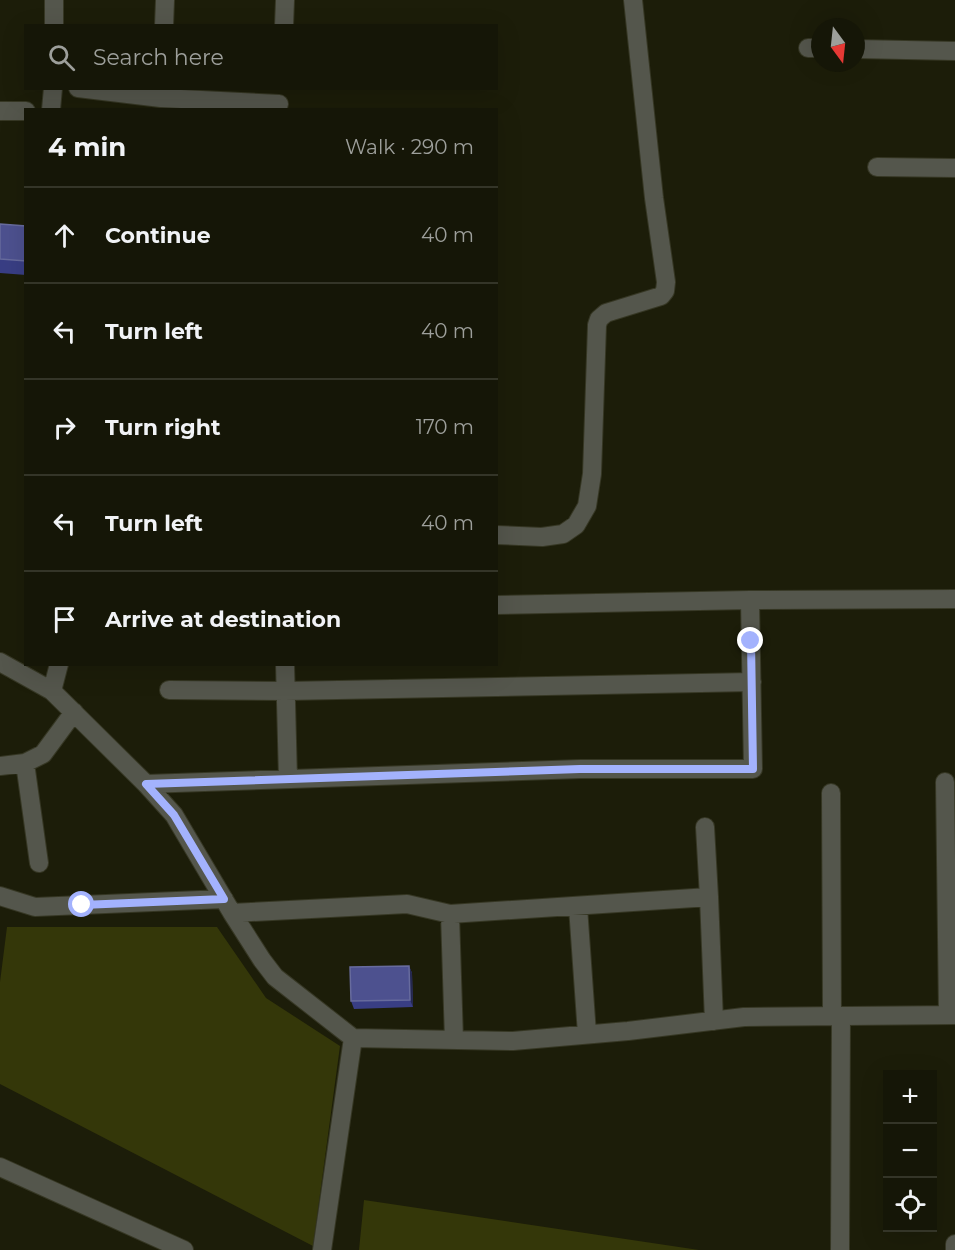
<!DOCTYPE html>
<html lang="en">
<head>
<meta charset="utf-8">
<style>
  body { margin:0; font-family:Montserrat,sans-serif; background:#1e1f11; color:#f1f3f6 }
  .controls { position:absolute; right:18px; bottom:18px; display:grid; overflow:hidden; border-radius:0px; box-shadow:0 6px 24px #0002 }
  .controls button { width:54px; height:54px; display:grid; place-items:center; padding:0; border:0; border-bottom:2px solid #343528; background:#151607; color:#f1f3f6; font:30px sans-serif }
  .compass { position:absolute; left:811px; top:18px; width:54px; height:54px; border-radius:50%; background:#151607; box-shadow:0 6px 24px #0002; rotate:165deg }
  .stop { position:absolute; width:18px; height:18px; margin:-14px; border:4px solid #a3b2fd; border-radius:50%; background:#fff }
  .stop.end { background:#a3b2fd; border-color:#fff; box-shadow:0 2px 6px #0008 }
  .list { margin:0; padding:0; list-style:none }
  h2 { display:flex; justify-content:space-between; align-items:center; height:78px; margin:0; padding:0 24px; font-size:26px }
  h2 small { font-size:20px; font-weight:400; color:#9d9f9b }
  .list li { display:grid; grid-template-columns:39px 1fr auto; gap:18px; align-items:center; box-sizing:border-box; height:96px; padding:0 24px; border-top:2px solid #343528 }
  .list b { display:block; font-size:22px; white-space:nowrap }
  .list em { font-size:20px; font-style:normal; color:#9d9f9b }
  .icon { flex:none; width:33px; height:33px; fill:none; stroke:currentColor; stroke-width:2; stroke-linecap:round; stroke-linejoin:round }
  .map { position:relative; flex:none; width:955px; height:1250px; overflow:hidden }
  .search { position:absolute; background:#151607; box-shadow:0 6px 24px #0002; left:24px; top:24px; width:474px; height:66px; display:flex; align-items:center; gap:15px; box-sizing:border-box; padding:0 21px; border-radius:0px; color:#9d9f9b; font-size:22px }
  .panel { position:absolute; background:#151607; box-shadow:0 6px 24px #0002; left:24px; top:108px; width:474px; height:558px; border-radius:0px }
  .map>svg:first-child { display:block }
</style>
</head>
<body>
<div class="map">
<svg width="955" height="1250" viewBox="0 0 955 1250">
  <rect width="100%" height="100%" fill="#1c1d09"/>
  <path fill="#343709" d="M7,927H217L266,998L340,1046L313,1246L0,1084V982Z
    M364,1200L699,1250H359Z"/>
  <g fill="none" stroke-linecap="round" stroke-linejoin="round">
    <g stroke="#363724" stroke-width="20">
      <path id="minor" d="M54,26V0
        M164,26L165,0
        M284,26L285,0
        M808,48H820
        M856,49L955,51
        M78,88L161,98L279,104
        M51,110L53,88
        M0,111H26
        M877,167L955,168
        M496,535L542,537L563,534L576,525L587,506L592,474L597,325L599,319L606,313L661,296L665,291L666,282L654,198L633,0
        M496,605L750,600L955,599
        M0,662L52,691L146,784L174,815L232,913L262,960L275,977L353,1038L322,1250
        M285,664L288,779
        M169,690L285,691L752,682
        M52,691L59,664
        M25,763L39,863
        M0,766L25,763L43,754L74,712
        M945,782L948,1015
        M146,784L580,769H753L750,600
        M831,793L832,1016
        M0,896L35,907L224,899
        M709,897L714,1021
        M578,907L587,1034
        M232,913L407,904L450,914L709,897L705,827
        M450,914L454,1040
        M353,1038L513,1041L628,1031L744,1017L955,1015
        M0,1167L184,1250
        M840,1250L841,1016
        M955,1250V1244"/>
    </g>
    <use href="#minor" stroke="#54564c" stroke-width="18"/>
  </g>
  <path fill="#393e84" d="M0,224L26,226V275L0,273Z
    M409,966L412,973L413,1007L354,1009L351,1001Z"/>
  <path fill="#25284f" d="M409,966L412,973L413,1007L410,1000Z"/>
  <path fill="#4d518f" stroke="#676b9d" stroke-width="1.5" d="M0,224L26,226V261L0,259Z
    M409,966L410,1000L351,1001L350,967Z"/>
  <g fill="none" stroke-linecap="round" stroke-linejoin="round">
    <path stroke="#a3b2fd" stroke-width="8" d="M82,905L224,899L174,815L146,784L580,769H753L751,641"/>
  </g>
</svg>
<div class="controls">
<button>+</button>
<button>−</button>
<button><svg class="icon" aria-label="locate" viewBox="0 0 24 24"><circle cx="12" cy="12" r="6"/><path d="M12 2v4M12 18v4M2 12h4M18 12h4"/></svg></button>
</div>
<svg class="compass" viewBox="-18 -18 36 36"><path d="M0-13l5 13h-10z" fill="#e53935"/><path d="M0 13l5-13h-10z" fill="#9d9f9b"/></svg>
<div class="stop" style="left:82px;top:905px"></div>
<div class="stop end" style="left:751px;top:641px"></div>
<div class="search"><svg class="icon" aria-label="search" viewBox="0 0 24 24"><circle cx="10" cy="10" r="6"/><path d="M15 15l6 6"/></svg>Search here</div>
<section class="panel">
<h2>4 min<small>Walk · 290 m</small></h2>
<ul class="list">
<li><svg class="icon" aria-label="ahead" viewBox="0 0 24 24"><path d="M12 20V5M6 11l6-6 6 6"/></svg><div><b>Continue</b></div><em>40 m</em></li>
<li><svg class="icon" aria-label="left" viewBox="0 0 24 24"><path d="M17 20v-9H6M10 6l-5 5 5 5"/></svg><div><b>Turn left</b></div><em>40 m</em></li>
<li><svg class="icon" aria-label="right" viewBox="0 0 24 24"><path d="M7 20v-9h11M14 6l5 5-5 5"/></svg><div><b>Turn right</b></div><em>170 m</em></li>
<li><svg class="icon" aria-label="left" viewBox="0 0 24 24"><path d="M17 20v-9H6M10 6l-5 5 5 5"/></svg><div><b>Turn left</b></div><em>40 m</em></li>
<li><svg class="icon" aria-label="arrive" viewBox="0 0 24 24"><path d="M6 21V4h12l-3 4 3 4H6"/></svg><div><b>Arrive at destination</b></div></li>
</ul>
</section>
</div>
</body>
</html>
